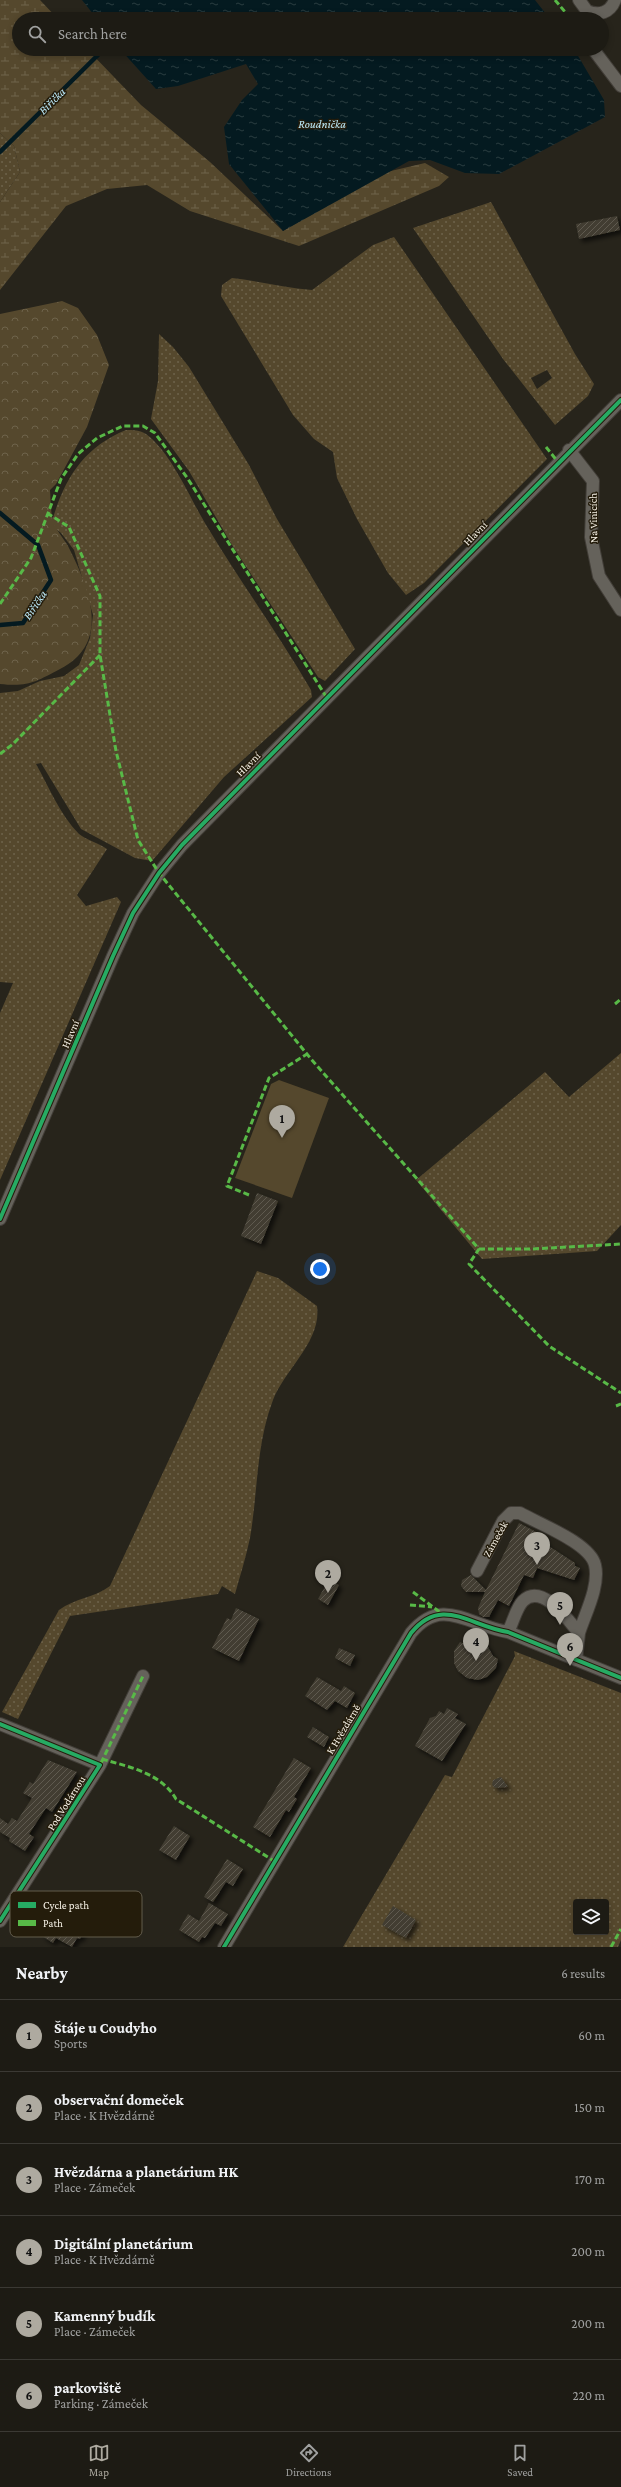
<!DOCTYPE html>
<html lang="en">
<head>
<meta charset="utf-8">
<style>
  body { margin:0; font-family:"Crimson Pro",serif; background:#2a2822; color:#f1f3f6 }
  .controls { position:absolute; right:12px; bottom:12px; display:grid; overflow:hidden; border-radius:4px; box-shadow:0 2px 6px #0003 }
  .controls button { width:36px; height:36px; display:grid; place-items:center; padding:0; border:0; border-bottom:1px solid #3b3934; background:#1d1b14; color:#f1f3f6; font:20px sans-serif }
  .you { position:absolute; left:320px; top:1269px; width:14px; height:14px; margin:-10px; border:3px solid #fff; border-radius:50%; background:#1a73e8; box-shadow:0 0 0 6px #1a73e833 }
  .badge { display:grid; place-items:center; width:26px; height:26px; border-radius:50%; background:#aeaaa0; color:#111; font-size:13px; font-weight:700 }
  .pin { position:absolute; translate:-50% -33px; filter:drop-shadow(0 1px 2px #0008) }
  .pin::after { content:''; position:absolute; top:21px; width:14px; height:12px; background:inherit; clip-path:polygon(0 0,100% 0,50% 100%) }
  .list { margin:0; padding:0; list-style:none }
  h2 { display:flex; justify-content:space-between; align-items:center; height:52px; margin:0; padding:0 16px; font-size:17px }
  h2 small { font-size:13px; font-weight:400; color:#a0a1a0 }
  .list li { display:grid; grid-template-columns:26px 1fr auto; gap:12px; align-items:center; box-sizing:border-box; height:72px; padding:0 16px; border-top:1px solid #3b3934 }
  .list b { display:block; font-size:15px; white-space:nowrap }
  .list p { margin:0; font-size:13px; white-space:nowrap; color:#a0a1a0 }
  .list em { font-size:13px; font-style:normal; color:#a0a1a0 }
  .icon { flex:none; width:22px; height:22px; fill:none; stroke:currentColor; stroke-width:2; stroke-linecap:round; stroke-linejoin:round }
  .map { position:relative; flex:none; width:621px; height:1947px; overflow:hidden }
  .search { position:absolute; background:#1d1b14; box-shadow:0 2px 6px #0003; left:12px; right:12px; top:12px; height:44px; display:flex; align-items:center; gap:10px; box-sizing:border-box; padding:0 14px; border-radius:22px; color:#a0a1a0; font-size:15px }
  .sheet { height:484px; background:#1d1b14 }
  nav { display:flex; justify-content:space-around; align-items:center; box-sizing:border-box; height:56px; border-top:1px solid #3b3934; background:#1d1b14; font-size:11px; color:#a0a1a0 }
  nav a { display:grid; justify-items:center; gap:2px }
  nav .on { color:#aeaaa0 }
  .map>svg:first-child { display:block }
</style>
</head>
<body>
<div class="map">
<svg width="621" height="1947" viewBox="0 0 621 1947">
  <defs>
    <pattern id="grass-dots" width="8" height="8" patternUnits="userSpaceOnUse"><rect width="8" height="8" fill="#55482d"/><path d="M2 2h.1M6 6h.1" fill="none" stroke="#6e634b" stroke-width="1.8" stroke-linecap="round"/></pattern>
    <pattern id="forest-crowns" width="20" height="18" patternUnits="userSpaceOnUse"><rect width="20" height="18" fill="#55482d"/><path d="M2 6a3 3 0 1 1 6 0M12 15a3 3 0 1 1 6 0" fill="none" stroke="#6e634b"/></pattern>
    <pattern id="wetland-marsh" width="20" height="14" patternUnits="userSpaceOnUse"><rect width="20" height="14" fill="#55482d"/><path d="M1 5h8M5 5V1M11 12h8M15 12V8" fill="none" stroke="#6e634b"/></pattern>
    <pattern id="water-ripples" width="26" height="14" patternUnits="userSpaceOnUse"><rect width="26" height="14" fill="#041a20"/><path d="M2 4q2-2 4 0t4 0M15 11q2-2 4 0t4 0" fill="none" stroke="#293c40"/></pattern>
    <pattern id="building-hatch" width="6" height="6" patternUnits="userSpaceOnUse"><rect width="6" height="6" fill="#423e32"/><path d="M-1 1l2-2M0 6l6-6M5 7l2-2" fill="none" stroke="#5e5a50"/></pattern>
    <filter id="shadow"><feDropShadow dx="3.5" dy="3.5" stdDeviation="2" flood-color="#0009"/></filter>
  </defs>
  <rect width="100%" height="100%" fill="#27241b"/>
  <path fill="url(#grass-dots)" fill-rule="evenodd" d="M0,133L14,146L20,172L0,202Z
    M491,202L575,354L594,384L588,396L555,425L503,359L413,228ZM547,370L552,378L537,389L531,378Z
    M394,237L547,459L424,583L406,595L388,573L357,519L337,478L333,452L314,439L293,415L221,296L222,285L232,278C259,281 285,288 312,290L373,245Z
    M159,334L173,347L189,367L249,465L277,519L355,649L325,681L318,677L232,545L189,471L151,419L158,381Z
    M126,430C133,430 140,430 146,434C172,453 191,501 208,528C241,583 279,635 311,690L312,697L224,777L152,861L135,858L81,829L41,763L36,764C49,787 60,815 79,834C86,840 99,843 107,849L77,895L86,906L117,897L121,902L0,1180V1013L13,983L0,982V693L18,691L40,681L64,676L79,665L90,638L93,615L74,550L61,533L51,525C63,481 82,448 126,430Z
    M621,1053V1225L597,1251L482,1259L416,1180L545,1072L569,1097Z
    M257,1271L278,1278L317,1306C322,1341 285,1369 273,1400C256,1444 258,1492 250,1538C246,1557 240,1576 235,1594L222,1586L218,1594L70,1616L18,1719L2,1712L59,1610C75,1598 94,1598 110,1586Z
    M514,1651L621,1693V1940L618,1947H343L445,1775L452,1777L515,1656ZM576,1902H606V1932H576Z"/>
  <path fill="url(#forest-crowns)" d="M62,301L78,308L97,335L109,365L87,427L56,484L50,490C51,501 50,512 54,523C56,530 64,539 68,546C88,586 113,642 60,669C35,682 29,687 0,684V314Z"/>
  <path fill="url(#wetland-marsh)" d="M0,0H40L58,19H19V49H87L141,105L210,162L283,231L378,174L425,163L449,177L439,186L299,246L190,211L147,185L107,189L66,206L0,290V202L20,172L14,146L0,133Z"/>
  <path fill="#55482d" d="M279,1080L329,1098L292,1198L235,1178L271,1084Z"/>
  <path fill="url(#water-ripples)" d="M82,0H535L550,19H97Z
    M120,49H574L604,100L605,117L499,174L465,173L430,160L409,161L283,231L229,164L224,127L242,100L258,84L246,64L178,86L156,89Z"/>
  <g fill="none" stroke-linecap="round" stroke-linejoin="round">
    <path stroke="#041a20" stroke-width="4.5" d="M0,152L104,49
      M0,513L38,545L51,580L23,623L0,625"/>
  </g>
  <path fill="url(#building-hatch)" filter="url(#shadow)" d="M617,216L620,230L579,239L576,224Z
    M257,1193L278,1201L261,1244L241,1236Z
    M519,1523L544,1536L541,1541L575,1563V1566L580,1568L574,1580L537,1568L533,1578L524,1575L509,1606L498,1600L489,1617H483L479,1614L478,1608L485,1592H466L461,1586L462,1580L471,1575L486,1590Z
    M329,1579L339,1585L328,1605L318,1599Z
    M236,1608L259,1619L239,1661L212,1648L227,1618L231,1620Z
    M474,1640L487,1645L493,1656L498,1659L496,1668L487,1677L478,1680L467,1678L458,1671L454,1663V1651L460,1642L465,1644Z
    M339,1648L355,1655L350,1666L335,1658Z
    M317,1677L341,1691L344,1686L355,1693L347,1708L335,1701L327,1710L305,1696Z
    M447,1708L458,1714L455,1718L466,1724L442,1761L415,1746L430,1718L436,1716L439,1711L444,1714Z
    M313,1727L329,1737L324,1747L307,1737Z
    M294,1758L311,1768L294,1797L297,1799L289,1812L286,1810L270,1837L253,1827Z
    M48,1760L77,1772L52,1812L46,1808L29,1834L34,1837L25,1851L9,1841L10,1838L0,1832V1818L8,1824L12,1818L17,1821L32,1798L23,1793L30,1782L33,1784Z
    M501,1777L508,1787L495,1788L492,1785L493,1780Z
    M174,1826L190,1836L176,1860L159,1850Z
    M227,1859L243,1869L233,1886L226,1882L213,1902L204,1897Z
    M209,1903L228,1914L221,1926L215,1923L205,1938L202,1937L199,1942L179,1930L188,1914L199,1921Z
    M393,1906L416,1920L406,1938L382,1925Z
    M74,1908L90,1918L80,1939L77,1938L72,1947L56,1938L53,1943L42,1936L57,1913L67,1919Z"/>
  <g fill="none" stroke-linecap="round" stroke-linejoin="round">
    <g stroke="#423e38" stroke-width="14">
      <path id="minor" d="M579,0L587,11C599,16 610,13 615,0
        M593,49L621,86
        M569,450L593,481L591,537L599,576L621,610
        M0,1219L113,956L133,913L159,873L182,845L621,400
        M477,1571L503,1521L511,1513H520C539,1524 590,1543 595,1565C600,1586 585,1614 579,1633
        M508,1632C513,1623 516,1608 523,1601C542,1582 569,1621 579,1633L576,1660
        M0,1724L100,1765L0,1921
        M100,1765L143,1676
        M224,1947L411,1633C442,1595 469,1626 508,1632L621,1678"/>
    </g>
    <use href="#minor" stroke="#65625b" stroke-width="12"/>
    <path stroke="#58b947" stroke-width="3" stroke-dasharray="6 3" stroke-linecap="butt" d="M555,0L571,19
      M546,447L558,462
      M47,513L69,527L100,596V655L116,751L138,840L159,873L311,1059L479,1249L469,1264L549,1346L621,1393
      M0,604L31,558L61,479L78,454L97,438L123,426H143L155,433L188,479L327,698
      M0,754L13,744L100,655
      M615,1004L621,999
      M249,1195L227,1186L269,1078L307,1054
      M479,1249H531L621,1244
      M616,1406L621,1404
      M413,1592L441,1613
      M410,1605L432,1607
      M102,1759C129,1767 161,1773 176,1799L274,1861
      M101,1763L143,1676
      M611,1947L621,1929"/>
    <g stroke="#241c0b" stroke-width="6">
      <path id="cycleway" d="M0,1219L113,956L133,913L159,873L182,845L621,400
        M0,1724L100,1765L0,1921
        M224,1947L411,1633C442,1595 469,1626 508,1632L621,1678"/>
    </g>
    <use href="#cycleway" stroke="#26ab63" stroke-width="4"/>
  </g>
  <g text-anchor="middle" stroke-width="3" stroke-linejoin="round" paint-order="stroke">
    <g font-size="11" fill="#f7f2e7" stroke="#241c0b">
      <text transform="translate(593 518) rotate(-91)" y="4">Na Vinicích</text>
      <text transform="translate(475 533) rotate(-46)" y="4">Hlavní</text>
      <text transform="translate(248 764) rotate(-45)" y="4">Hlavní</text>
      <text transform="translate(70 1034) rotate(-67)" y="4">Hlavní</text>
      <text transform="translate(495 1539) rotate(-61)" y="4">Zámeček</text>
      <text transform="translate(343 1729) rotate(-59)" y="4">K Hvězdárně</text>
      <text transform="translate(66 1803) rotate(-58)" y="4">Pod Vodárnou</text>
    </g>
    <g font-size="12" font-style="italic" fill="#beedfd" stroke="#241c0b">
      <text transform="translate(52 101) rotate(-45)" y="4">Biřička</text>
      <text x="322" y="128">Roudnička</text>
      <text transform="translate(35 605) rotate(-56)" y="4">Biřička</text>
    </g>
  </g>
  <rect x="10" y="1891" width="132" height="46" rx="6" fill="#241c0b" stroke="#635c4d" stroke-width="1"/>
  <rect x="18" y="1902" width="18" height="6" fill="#26ab63"/>
  <rect x="18" y="1920" width="18" height="6" fill="#58b947"/>
  <g font-size="11" fill="#f7f2e7">
    <text x="43" y="1909">Cycle path</text>
    <text x="43" y="1927">Path</text>
  </g>
</svg>
<div class="controls">
<button><svg class="icon" aria-label="layers" viewBox="0 0 24 24"><path d="M12 4l9 5-9 5-9-5zM3 14l9 5 9-5"/></svg></button>
</div>
<div class="you"></div>
<div class="pin badge" style="left:282px;top:1138px">1</div>
<div class="pin badge" style="left:328px;top:1593px">2</div>
<div class="pin badge" style="left:537px;top:1565px">3</div>
<div class="pin badge" style="left:476px;top:1661px">4</div>
<div class="pin badge" style="left:560px;top:1625px">5</div>
<div class="pin badge" style="left:570px;top:1666px">6</div>
<div class="search"><svg class="icon" aria-label="search" viewBox="0 0 24 24"><circle cx="10" cy="10" r="6"/><path d="M15 15l6 6"/></svg>Search here</div>
</div>
<section class="sheet">
<h2>Nearby<small>6 results</small></h2>
<ul class="list">
<li><span class="badge">1</span><div><b>Štáje u Coudyho</b><p>Sports</p></div><em>60 m</em></li>
<li><span class="badge">2</span><div><b>observační domeček</b><p>Place · K Hvězdárně</p></div><em>150 m</em></li>
<li><span class="badge">3</span><div><b>Hvězdárna a planetárium HK</b><p>Place · Zámeček</p></div><em>170 m</em></li>
<li><span class="badge">4</span><div><b>Digitální planetárium</b><p>Place · K Hvězdárně</p></div><em>200 m</em></li>
<li><span class="badge">5</span><div><b>Kamenný budík</b><p>Place · Zámeček</p></div><em>200 m</em></li>
<li><span class="badge">6</span><div><b>parkoviště</b><p>Parking · Zámeček</p></div><em>220 m</em></li>
</ul>
</section>
<nav>
<a class="on"><svg class="icon" aria-label="map" viewBox="0 0 24 24"><path d="M3 6l6-2 6 2 6-2v14l-6 2-6-2-6 2zM9 4v14M15 6v14"/></svg>Map</a>
<a><svg class="icon" aria-label="directions" viewBox="0 0 24 24"><path d="M12 3l9 9-9 9-9-9zM9 14v-3h6M13 9l2 2-2 2"/></svg>Directions</a>
<a><svg class="icon" aria-label="saved" viewBox="0 0 24 24"><path d="M7 4h10v16l-5-4-5 4z"/></svg>Saved</a>
</nav>
</body>
</html>
